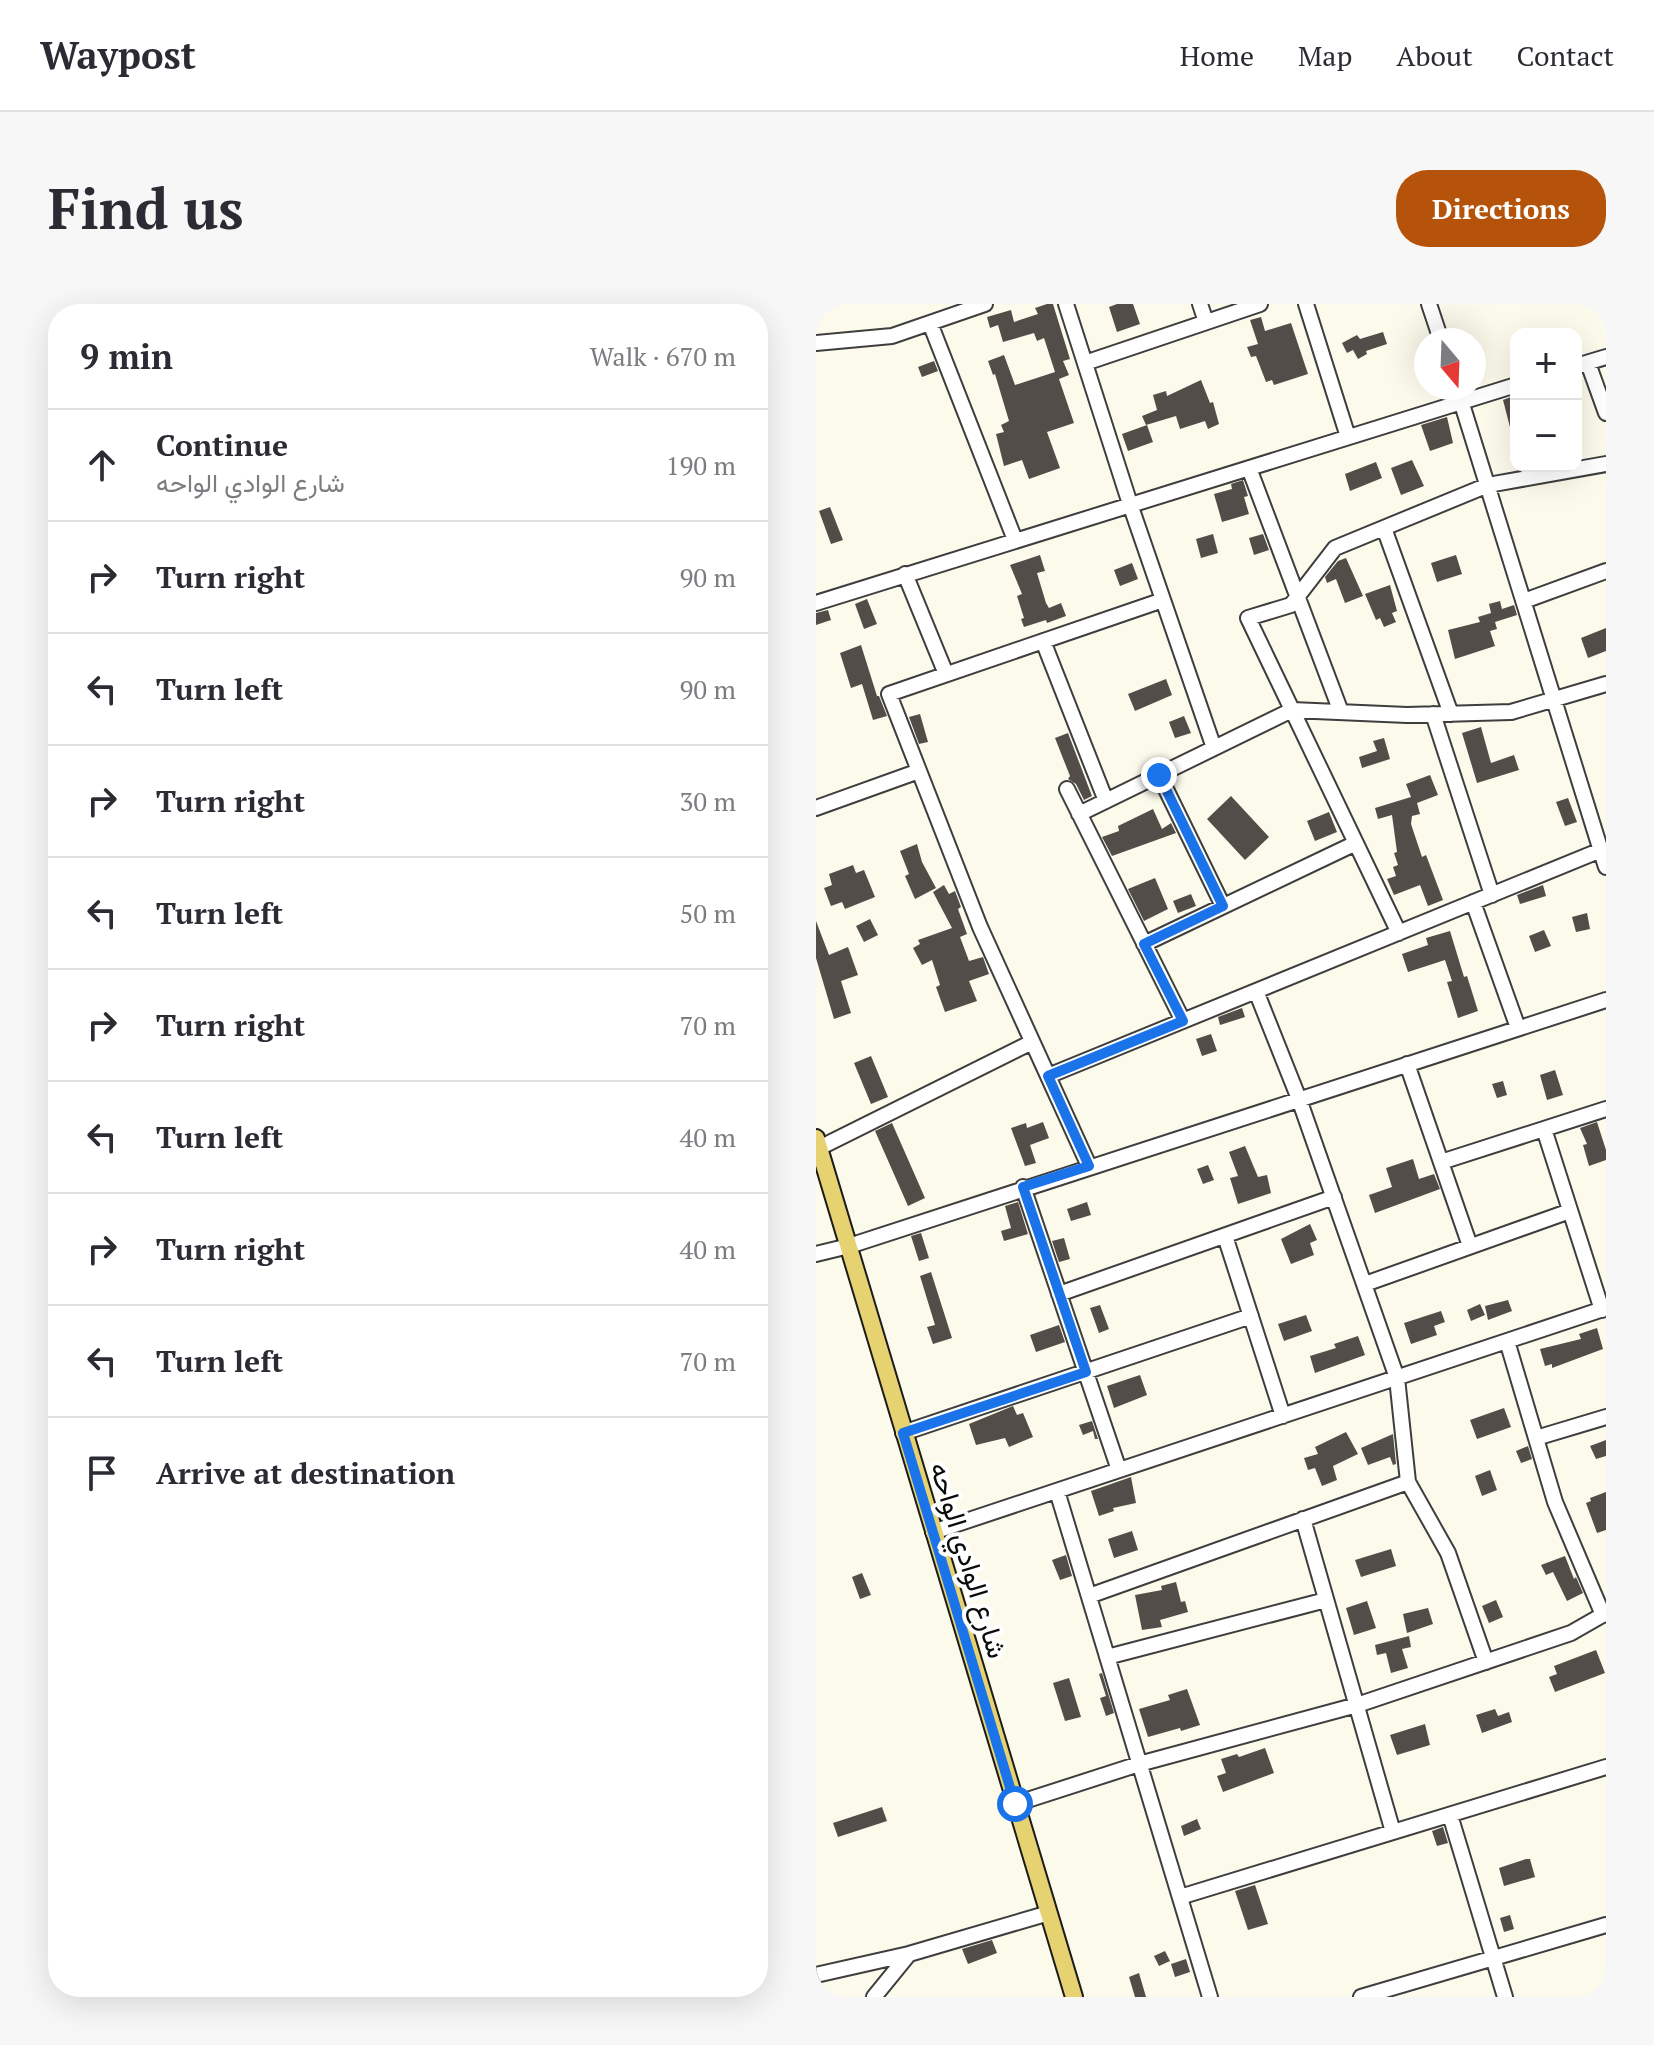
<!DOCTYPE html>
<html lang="en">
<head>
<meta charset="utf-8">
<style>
  body { margin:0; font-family:"PT Serif",Vazirmatn,serif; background:#f7f7f7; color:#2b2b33 }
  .controls { position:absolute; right:24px; top:24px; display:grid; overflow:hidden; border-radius:16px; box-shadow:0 8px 32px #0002 }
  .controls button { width:72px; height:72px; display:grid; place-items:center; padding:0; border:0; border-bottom:2px solid #e1e1e2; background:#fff; color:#2b2b33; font:40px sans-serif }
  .compass { position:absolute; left:598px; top:24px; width:72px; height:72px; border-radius:50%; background:#fff; box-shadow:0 8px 32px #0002; rotate:161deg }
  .stop { position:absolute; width:24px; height:24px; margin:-18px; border:6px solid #1a73e8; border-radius:50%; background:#fff }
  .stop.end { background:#1a73e8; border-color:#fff; box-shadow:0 2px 8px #0008 }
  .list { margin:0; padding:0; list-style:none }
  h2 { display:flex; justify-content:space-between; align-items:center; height:104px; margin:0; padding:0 32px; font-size:34px }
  h2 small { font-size:26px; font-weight:400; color:#7c7c81 }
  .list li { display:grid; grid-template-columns:52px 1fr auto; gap:24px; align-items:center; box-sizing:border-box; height:112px; padding:0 32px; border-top:2px solid #e1e1e2 }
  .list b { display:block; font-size:30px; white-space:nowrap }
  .list p { margin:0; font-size:26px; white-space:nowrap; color:#7c7c81 }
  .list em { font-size:26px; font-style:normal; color:#7c7c81 }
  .icon { flex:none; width:44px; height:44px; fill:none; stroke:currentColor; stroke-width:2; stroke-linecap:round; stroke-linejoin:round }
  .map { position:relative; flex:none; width:790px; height:1693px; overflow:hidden; border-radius:32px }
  header { display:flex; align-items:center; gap:48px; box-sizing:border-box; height:112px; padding:0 40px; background:#fff; border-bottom:2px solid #e1e1e2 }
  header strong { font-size:38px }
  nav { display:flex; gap:44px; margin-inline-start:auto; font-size:28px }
  .intro { display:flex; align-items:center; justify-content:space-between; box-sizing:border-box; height:192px; padding:0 48px }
  h1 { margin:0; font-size:56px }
  .button { padding:20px 36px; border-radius:32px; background:#b45309; color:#fff; font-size:28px; font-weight:700 }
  main { display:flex; gap:48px; padding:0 48px }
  aside { flex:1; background:#fff; border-radius:32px; box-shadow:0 8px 32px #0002 }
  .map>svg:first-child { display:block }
</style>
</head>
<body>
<header>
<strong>Waypost</strong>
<nav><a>Home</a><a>Map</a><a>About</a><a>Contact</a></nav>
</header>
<div class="intro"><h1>Find us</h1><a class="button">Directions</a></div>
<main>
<aside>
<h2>9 min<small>Walk · 670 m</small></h2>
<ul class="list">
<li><svg class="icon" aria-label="ahead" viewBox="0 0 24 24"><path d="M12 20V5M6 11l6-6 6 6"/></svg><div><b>Continue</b><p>شارع الوادي الواحه</p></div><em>190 m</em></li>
<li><svg class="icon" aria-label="right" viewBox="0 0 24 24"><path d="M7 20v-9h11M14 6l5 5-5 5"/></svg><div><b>Turn right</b></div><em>90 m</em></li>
<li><svg class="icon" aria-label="left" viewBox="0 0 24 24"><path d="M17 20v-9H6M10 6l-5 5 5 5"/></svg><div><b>Turn left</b></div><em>90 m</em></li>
<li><svg class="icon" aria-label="right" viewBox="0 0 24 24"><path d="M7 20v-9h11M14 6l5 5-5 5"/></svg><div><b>Turn right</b></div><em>30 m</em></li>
<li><svg class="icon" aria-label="left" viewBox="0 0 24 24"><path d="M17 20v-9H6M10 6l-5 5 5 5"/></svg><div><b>Turn left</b></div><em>50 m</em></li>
<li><svg class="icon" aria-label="right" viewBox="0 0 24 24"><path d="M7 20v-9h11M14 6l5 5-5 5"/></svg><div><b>Turn right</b></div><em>70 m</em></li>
<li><svg class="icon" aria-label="left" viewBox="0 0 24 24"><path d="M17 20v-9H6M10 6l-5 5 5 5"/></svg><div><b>Turn left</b></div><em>40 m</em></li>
<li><svg class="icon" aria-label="right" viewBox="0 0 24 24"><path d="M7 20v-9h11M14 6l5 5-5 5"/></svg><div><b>Turn right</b></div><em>40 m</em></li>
<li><svg class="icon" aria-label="left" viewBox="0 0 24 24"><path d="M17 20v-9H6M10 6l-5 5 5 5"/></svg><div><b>Turn left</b></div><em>70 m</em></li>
<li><svg class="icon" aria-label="arrive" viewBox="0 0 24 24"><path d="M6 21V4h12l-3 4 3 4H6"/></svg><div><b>Arrive at destination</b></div></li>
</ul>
</aside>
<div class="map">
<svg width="790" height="1693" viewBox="0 0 790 1693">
  <rect width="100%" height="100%" fill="#fcfaeb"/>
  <path fill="#524d49" d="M231,0H237L254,55L247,57L253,71L243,75L258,119L231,128L244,164L213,175L206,156L188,162L180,130L188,128L185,121L193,117L179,70L177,71L172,57L188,51L199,81L239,68L228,34L221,37L218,29L187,38L182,21L174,24L171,13L195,6L198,18L222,10L219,4Z
    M301,0H317L324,20L301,28L293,3Z
    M445,13L449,27L475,19L492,70L458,81L456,76L450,78L440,52L435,53L431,43L442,40L434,16Z
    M567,28L571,40L550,47L551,50L542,55L537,46L531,49L526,39L541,31L544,35Z
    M118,57L122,67L106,73L102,63Z
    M385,76L394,99L397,98L403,120L392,125L389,117L364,125L360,112L330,121L326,112L341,106L337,91L350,87L351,92Z
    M700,91V131H696L687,96Z
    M631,113L637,139L614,147L605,121Z
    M331,121L337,138L312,147L306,130Z
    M596,156L608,182L585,191L575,164Z
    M560,158L566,174L534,187L529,170Z
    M427,176L432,192L428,193L433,210L406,218L398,190L416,185L415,180Z
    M14,203L27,236L15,240L3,207Z
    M397,230L402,249L385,254L380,235Z
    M447,230L453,246L438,251L433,234Z
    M224,251L229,267L221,269L230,299L233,304L245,299L250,312L231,319L230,316L208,323L205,315L208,314L201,292L206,290L194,261Z
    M640,251L646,270L621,278L615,259Z
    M530,254L547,292L529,299L520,275L511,279L509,273L522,257Z
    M316,259L322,275L304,282L298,266Z
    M574,281L581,307L576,309L580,318L568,323L564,314L560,316L549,290Z
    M51,295L61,320L48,325L39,300Z
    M684,297L686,305L698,301L701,311L679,318L681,325L674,327L679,342L639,355L632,326L664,318L662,313L675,309L673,300Z
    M12,306L15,316L0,321V309Z
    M790,324V347L772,354L765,334Z
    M45,341L61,392H63L71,412L57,416L46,380L35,384L24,349Z
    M350,375L356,391L319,407L312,390Z
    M104,410L112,438L103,440L93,413Z
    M368,412L375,429L359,434L353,418Z
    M665,423L675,459L698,451L703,466L661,479L646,429Z
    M252,429L276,492L268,496L260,480L252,475L254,472L239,434Z
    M568,434L574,455L546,464L543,453L561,447L557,437Z
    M614,471L622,491L601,499L604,510L596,512L595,520L606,553L610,551L627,596L612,602L604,581L578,591L571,575L580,572L577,563L582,561L578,549L581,548L576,511L562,515L559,504L595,493L590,480Z
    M415,492L453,533L429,556L391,515Z
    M752,494L761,518L749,522L740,498Z
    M337,505L346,525L355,519L360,529L296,552L286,533L303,527L302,522Z
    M513,508L521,528L499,537L491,517Z
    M101,540L106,558L120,584L99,595L89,572L93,570L84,547Z
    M37,561L40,569L48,566L59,593L29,605L26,598L15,602L8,584L16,581L13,570Z
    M339,574L352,605L328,617L312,585Z
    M128,581L133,590L139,587L145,603L142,605L151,630L144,633L153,657L167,653L173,670L153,677L161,697L129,708L120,683L124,681L116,656L106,661L97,644L104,640L102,636L136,624L117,588Z
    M727,581L730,592L704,600L701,591Z
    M375,590L380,602L362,609L357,597Z
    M771,609L774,625L760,628L756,613Z
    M54,615L62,631L48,638L40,622Z
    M0,617L13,651L32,643L42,671L25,677L35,709L18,715L0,654Z
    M728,626L735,642L719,648L713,632Z
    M634,627L648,673L651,672L662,707L642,714L631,678L636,677L629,656L592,668L586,650L612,641L610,634Z
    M426,704L429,713L404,721L402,713Z
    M395,730L401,747L386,752L380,735Z
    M55,752L72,793L55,800L38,759Z
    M739,766L747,791L731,796L724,771Z
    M687,777L691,791L681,794L676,780Z
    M227,818L233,834L214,841L220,859L209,862L195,824L210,819L211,824Z
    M781,818L790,846V856L773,862L767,841L771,840L764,824Z
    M76,819L109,894L92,902L59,827Z
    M429,842L442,873L451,871L455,889L422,900L414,874L422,872L413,848Z
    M597,855L603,875L618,870L624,885L559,909L553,891L576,883L570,864Z
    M392,861L398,876L387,880L381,865Z
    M202,898L212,930L188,937L185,927L195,924L189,902Z
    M271,898L275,911L255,917L251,905Z
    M494,920L501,936L494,939L498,951L475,960L465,935Z
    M105,929L113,954L103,957L95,932Z
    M248,934L254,955L243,958L236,937Z
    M115,968L136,1034L117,1040L111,1023L119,1021L104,972Z
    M692,996L696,1007L672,1016L669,1002Z
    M664,1000L669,1011L655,1017L651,1006Z
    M284,1001L293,1025L283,1029L274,1004Z
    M625,1007L629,1018L618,1022L621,1031L595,1040L588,1019Z
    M490,1011L496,1027L468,1037L462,1020Z
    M243,1021L249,1038L220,1048L214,1031Z
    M781,1024L787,1045L736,1064V1060L729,1062L724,1045L765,1035L763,1030Z
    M542,1032L549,1051L499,1069L494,1052L520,1044L518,1040Z
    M324,1071L331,1091L298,1104L291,1082Z
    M197,1102L201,1111L207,1109L217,1133L193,1143L189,1134L160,1141L153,1120Z
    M688,1104L695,1123L661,1135L654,1116Z
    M276,1117L282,1135H279L277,1127L267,1131L263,1121Z
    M530,1128L542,1150L517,1162L521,1176L506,1182L499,1164L492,1166L488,1154L502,1150L499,1143Z
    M577,1130L580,1160L577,1161L574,1153L552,1161L545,1144Z
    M790,1136V1152L780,1155L774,1142Z
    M712,1142L716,1155L705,1159L700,1147Z
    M674,1166L681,1186L666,1192L659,1172Z
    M315,1173L320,1199L297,1204L298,1207L283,1212L275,1187Z
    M790,1188V1226L781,1229L770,1199L775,1197L774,1194Z
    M316,1227L322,1246L298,1254L292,1235Z
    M575,1245L580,1262L545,1273L539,1256Z
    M250,1251L256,1272L244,1276L236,1256Z
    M749,1252L758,1275L760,1273L767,1289L751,1297L737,1268L730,1271L725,1261Z
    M46,1269L55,1291L44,1295L36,1273Z
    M360,1278L365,1298L369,1297L372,1308L344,1316L346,1323L326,1326L319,1291L346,1286L345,1282Z
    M680,1296L687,1313L673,1319L666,1302Z
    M551,1297L560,1324L538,1331L530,1304Z
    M612,1304L617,1320L591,1329L587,1310Z
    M593,1332L595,1343L586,1345L592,1364L575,1369L570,1349L561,1351L559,1341Z
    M780,1346L789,1369L739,1388L733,1373L741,1370L738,1362Z
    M286,1369L298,1409L290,1412L284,1394L290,1392L283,1370Z
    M253,1374L265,1413L249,1417L237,1379Z
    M371,1385L384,1421L365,1427L364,1424L332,1433L323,1405L354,1396L352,1391Z
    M679,1405L682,1412L693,1408L696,1418L666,1429L660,1411Z
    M609,1420L614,1441L581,1451L574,1431Z
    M449,1444L458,1469L407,1488L401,1472L410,1469L405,1455L421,1450L423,1453Z
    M66,1503L71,1517L22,1533L17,1519Z
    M381,1515L385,1525L368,1532L365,1522Z
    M627,1523L632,1539L621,1542L616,1527Z
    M710,1555H714L719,1573L688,1582L683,1564Z
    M439,1581L452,1620L432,1626L419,1587Z
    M694,1611L698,1625L688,1628L684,1614Z
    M176,1636L181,1649L152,1660L146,1645Z
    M349,1647L354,1657L343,1662L338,1652Z
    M370,1655L374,1668L359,1673L355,1660Z
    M323,1669L330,1693H319L313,1673Z"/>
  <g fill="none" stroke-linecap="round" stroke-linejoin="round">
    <g stroke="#3e3e3e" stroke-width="18">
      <path id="minor" d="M250,0L314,200L398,444
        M384,0L390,18
        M490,0L532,133
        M613,0L625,36
        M114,19L199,236
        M0,39L76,32L169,0
        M269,59L444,0
        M772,59L790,109
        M760,62L790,53
        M641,84L790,563
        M433,164L525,408
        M568,224L635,410
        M89,270L130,370
        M708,297L790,267
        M0,299L700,81
        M227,337L290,497
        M617,410L676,591
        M343,471L407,602
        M251,485L367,717
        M0,504L103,467
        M263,510L476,406L591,411L695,408L790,380
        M657,598L702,724
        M583,629L432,314L475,301L519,244L672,181L790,160
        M328,640L540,539
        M440,687L483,795L581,1074L592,1178L632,1249L670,1358
        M591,760L654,942
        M232,772L785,546
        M728,825L786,1006
        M3,844L216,738
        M625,858L790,805
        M273,862L164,623L73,390L347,296
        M207,883L303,1166
        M409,932L467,1112
        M0,950L33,942L790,696
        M549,980L754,907
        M243,990L518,893
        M691,1037L739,1198L787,1311
        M87,1129L435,1012
        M720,1134L790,1113
        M241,1187L394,1693
        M487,1215L577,1528
        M117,1228L790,1004
        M273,1292L592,1178
        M291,1353L510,1296
        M199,1500L323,1460L541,1401L755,1329L790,1309
        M634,1511L689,1693
        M364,1593L790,1463
        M0,1671L93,1650
        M58,1693L93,1650L233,1609
        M545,1693L790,1621"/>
    </g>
    <g stroke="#1c1c1c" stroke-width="20">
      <path id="major" d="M0,834L258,1693"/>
    </g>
    <use href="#minor" stroke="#fff" stroke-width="14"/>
    <use href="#major" stroke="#e7d271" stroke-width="16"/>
  </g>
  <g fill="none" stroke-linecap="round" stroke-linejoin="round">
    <path stroke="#1a73e8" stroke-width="10" d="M199,1500L87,1129L270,1068L207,883L273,862L232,772L367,717L328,640L407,602L343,471"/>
  </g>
  <g text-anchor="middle" stroke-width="8" stroke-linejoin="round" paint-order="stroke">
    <g font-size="28" fill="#0b0b0b" stroke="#fff">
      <text transform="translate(153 1256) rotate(73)" y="10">شارع الوادي الواحه</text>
    </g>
  </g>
</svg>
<div class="controls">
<button>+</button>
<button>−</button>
</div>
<svg class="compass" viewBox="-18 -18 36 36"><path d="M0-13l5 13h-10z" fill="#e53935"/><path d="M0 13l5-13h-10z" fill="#7c7c81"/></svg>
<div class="stop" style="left:199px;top:1500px"></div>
<div class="stop end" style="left:343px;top:471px"></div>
</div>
</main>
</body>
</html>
